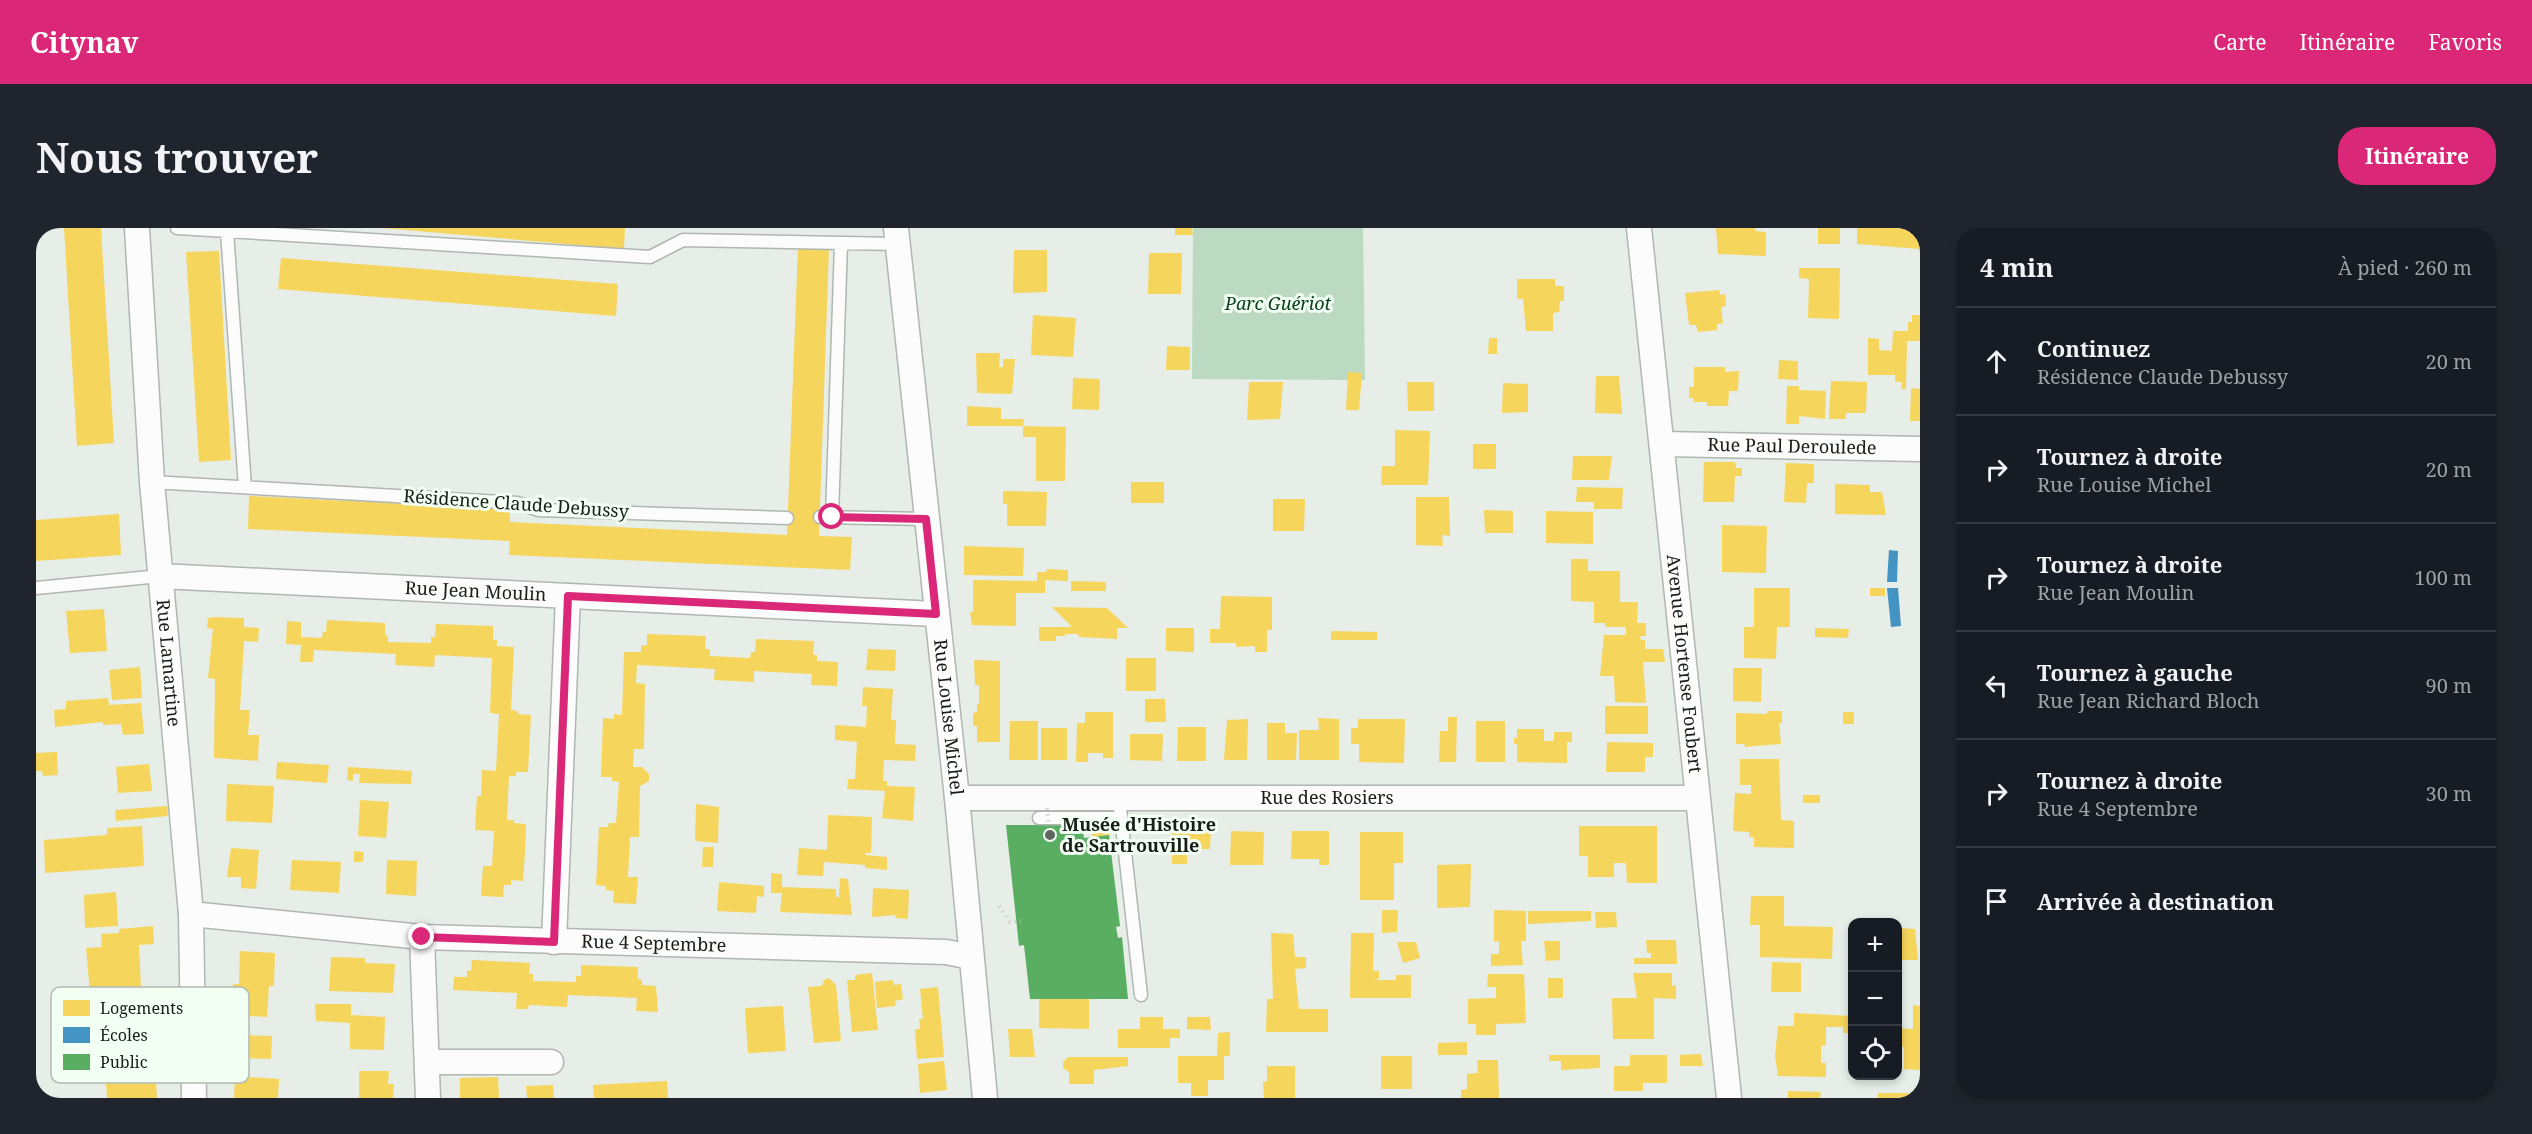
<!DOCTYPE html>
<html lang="fr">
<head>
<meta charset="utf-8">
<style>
  body { margin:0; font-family:"Noto Serif",serif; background:#20242c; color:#f1f3f6 }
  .controls { position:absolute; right:18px; bottom:18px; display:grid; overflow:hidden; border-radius:12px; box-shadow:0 3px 9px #0003 }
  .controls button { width:54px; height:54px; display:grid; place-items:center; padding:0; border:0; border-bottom:2px solid #363941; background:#171b24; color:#f1f3f6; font:30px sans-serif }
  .stop { position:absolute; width:18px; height:18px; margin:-14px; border:4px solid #db2777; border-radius:50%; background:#fff }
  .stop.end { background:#db2777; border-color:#fff; box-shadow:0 2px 6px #0008 }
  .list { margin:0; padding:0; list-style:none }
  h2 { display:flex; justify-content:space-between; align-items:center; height:78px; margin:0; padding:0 24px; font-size:26px }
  h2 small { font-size:20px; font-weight:400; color:#9ea1a6 }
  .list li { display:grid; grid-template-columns:39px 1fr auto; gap:18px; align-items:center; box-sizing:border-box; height:108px; padding:0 24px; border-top:2px solid #363941 }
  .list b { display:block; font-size:22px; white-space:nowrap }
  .list p { margin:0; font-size:20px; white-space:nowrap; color:#9ea1a6 }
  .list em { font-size:20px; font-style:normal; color:#9ea1a6 }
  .icon { flex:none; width:33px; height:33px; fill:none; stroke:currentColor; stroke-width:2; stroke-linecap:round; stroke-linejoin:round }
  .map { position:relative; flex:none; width:1884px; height:870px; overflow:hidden; border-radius:24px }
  header { display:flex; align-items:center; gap:36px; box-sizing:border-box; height:84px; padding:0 30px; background:#db2777; color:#fff }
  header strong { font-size:28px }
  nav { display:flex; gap:33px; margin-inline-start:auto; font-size:21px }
  .intro { display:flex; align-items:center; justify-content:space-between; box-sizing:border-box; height:144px; padding:0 36px }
  h1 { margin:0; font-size:42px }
  .button { padding:15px 27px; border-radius:24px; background:#db2777; color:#fff; font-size:21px; font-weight:700 }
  main { display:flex; gap:36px; padding:0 36px }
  aside { flex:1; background:#171b24; border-radius:24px; box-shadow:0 3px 9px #0003 }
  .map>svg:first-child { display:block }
</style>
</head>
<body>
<header>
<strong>Citynav</strong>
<nav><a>Carte</a><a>Itinéraire</a><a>Favoris</a></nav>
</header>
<div class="intro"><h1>Nous trouver</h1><a class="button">Itinéraire</a></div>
<main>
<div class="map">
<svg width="1884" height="870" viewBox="0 0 1884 870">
  <rect width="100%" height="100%" fill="#e6eee7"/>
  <path fill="#bcdac1" d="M1157,0H1327L1329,152L1156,151Z"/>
  <path fill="#f6d55c" d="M28,0H65L78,215L41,218Z
    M346,0H589L588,21Z
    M1139,0H1156L1157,7H1139Z
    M1680,0H1719V3L1730,4V28L1682,26Z
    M1782,0H1804V16H1782Z
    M1821,0H1884V21L1821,16Z
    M762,19L793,20L783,308L816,309L814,342L473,327L474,313L212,301L213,268L474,281V294L751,307Z
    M978,22H1011V64L977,65Z
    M183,23L195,232L163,234L150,24Z
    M1113,25H1146L1145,66H1112Z
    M245,30L582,56L580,88L242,61Z
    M1763,40H1804L1803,91L1772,90L1773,51L1763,50Z
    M1481,51H1519V58H1528V73H1524L1523,84L1517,85V103H1490L1487,71H1481Z
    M1683,62L1684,67L1689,66L1690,78L1685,79L1687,95L1681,96V102L1662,104L1660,97H1653L1649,65Z
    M997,87L1040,90L1037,129L995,127Z
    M1876,87H1884V113H1871L1870,161H1865L1866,154H1859V147H1832V110L1843,111V122L1856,123L1857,103H1872V94H1876Z
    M1453,110H1461V126H1452Z
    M1131,118L1154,119V142H1130Z
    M940,125H964L963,139H967V131H979L976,166L941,165Z
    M1743,132L1762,133V152L1742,151Z
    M1658,139H1689V144L1703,143L1702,163H1693L1692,178H1671V174H1658L1657,170H1653V159H1658Z
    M1312,144L1326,145L1323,182H1310Z
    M1560,148H1583L1586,186L1559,185Z
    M1037,150L1064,151L1063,182L1036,181Z
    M1795,153L1831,154L1830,185H1810V191H1793Z
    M1213,154H1247L1244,191L1211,192Z
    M1371,154H1398V183H1372Z
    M1467,155L1492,156V184L1466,185Z
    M1751,158H1763V162L1790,163L1789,191L1763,188V196H1750Z
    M1875,160L1884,161V193H1874Z
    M931,178L965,180V191H988L987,198L1030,199L1029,253H1000V209H987V198H931Z
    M1359,202L1394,203L1392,257H1345L1346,238H1359Z
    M1437,216H1460V241H1437Z
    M1537,228H1576L1573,252H1536Z
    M1668,234H1699L1700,240H1706V248H1699L1698,274H1667Z
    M1750,235L1778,236V255H1771L1770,275L1748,274Z
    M1095,254H1128V275H1095Z
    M1799,256L1834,257V264H1846L1850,287L1799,286Z
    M1541,259L1587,260L1586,281H1558V274H1540Z
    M967,263L1011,264L1010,298H971V276H967Z
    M1380,269H1413L1414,308L1406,307L1407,318L1380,317Z
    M1237,271H1269L1268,303H1237Z
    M1448,282L1477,283V305H1449Z
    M1510,283L1557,284V316L1510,315Z
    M83,286L85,327L0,333V292Z
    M1686,297L1731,298L1730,345L1686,344Z
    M928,318L988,320L987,348L928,347Z
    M1535,331H1552V343H1584V374H1602L1601,395H1610V408H1604L1605,412H1609V421H1627L1629,434H1607L1610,475L1579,474L1578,448H1564L1568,407H1590V399H1569V395H1558V374L1535,373Z
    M1011,341L1032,342V353L1009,352V365H980V398L936,397L934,384H937V352L1001,353V344H1010Z
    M1035,353L1070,354V363H1035Z
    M1718,360H1754V399H1741L1740,431L1708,430V399H1718Z
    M1834,360H1849V368H1834Z
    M1185,368L1236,369V402H1231V424H1219V418L1200,419V415H1174V401H1184Z
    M1016,379L1071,380L1092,400H1081V411L1043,409L1042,406H1029V408H1020V413H1003V399H1036Z
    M68,381L71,423L34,425L30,383Z
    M178,389L208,390V399L223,400L222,414L208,413L204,482H214L212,507H223L222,533L178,530L179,451L172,450L177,401L171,400L172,390Z
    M291,392L349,395V407L352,408V414L395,415V409H399L400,396L457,398V412H461V418L478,419L475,482L482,483V486L495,487L492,544H480V548H473L471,592H478V595L490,596L489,624L487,653L475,652V657H468L467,669L445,668L447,638H456L458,603L439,602L441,568H445L446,542L460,543L463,486L454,485L456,430L399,427L398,439L359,437L360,426L278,422L277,434H264L265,417L250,416L251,393L265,394V409L286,410L287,404H290Z
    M1130,400H1158V424L1130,423Z
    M1779,400L1813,401L1812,410L1779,409Z
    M1295,403L1341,404V412H1295Z
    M611,406L670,408L669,421H674V428L714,430L715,424H719L720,411L778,413L777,427H781V433L802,434L801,458L775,457L776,446L718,443V454L678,452L679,441L601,437L600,455L609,456L608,521H598L597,539H606L613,546V553L604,558L603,609H594L592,649H602L600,676L577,675L578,663L570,662V658L560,657L563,599H572L573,595H580L583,554L576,553V549H565L567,490L578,491V486L586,487L588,424H605V418L611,417Z
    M832,421L860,422L859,443L830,442Z
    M1090,430H1120V463H1090Z
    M938,432L964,433V514H941V498H937V485L941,484V476H943V457H939Z
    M104,439L106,470L76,472L73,442Z
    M1697,440H1726L1725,474L1697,473Z
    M827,459L857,461L855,492H860L859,516L880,517L879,533L848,532L847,553H851V558L879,559L877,593L846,590L849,563L811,561L812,551H819L821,514L799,512V497L830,499L831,478H826Z
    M72,470L73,477L105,475L108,506L87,507L85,496L67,497V494L19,499L18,482L30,481V473Z
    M1109,471H1129L1130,494H1109Z
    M1569,478H1612V506H1569Z
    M1731,483H1746V495H1743L1745,516L1708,519L1709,516H1700V485L1731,486Z
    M1049,484H1077V530H1067V525H1052V534H1040L1041,495H1049Z
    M1807,484H1818V496H1807Z
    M1412,489H1421L1420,534H1403L1404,503H1412Z
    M1282,490L1303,491V532H1263V502H1283Z
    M1212,491L1211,532H1188L1191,492Z
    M1322,491H1369L1368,535L1323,534V516H1315V500H1322Z
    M974,493H1002V532H973Z
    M1440,493H1469V534H1440Z
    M1231,495H1249V505H1261L1260,532H1231Z
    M1142,499H1170V533H1141Z
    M1005,500H1031V532H1005Z
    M1481,501H1508V513H1518V504H1536V514H1531V535L1481,534V516H1478V510H1481Z
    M1094,506H1127L1126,533L1094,532Z
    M1571,514L1617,515V529H1609V544H1570Z
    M21,524L22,547L7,548L6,543H0V525Z
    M1704,531H1743L1745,592L1758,593V620L1718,619V609H1713V604L1697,603L1699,565L1715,566V557H1704Z
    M241,534L293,537L291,555L240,551Z
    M113,536L116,563L82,565L80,539Z
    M312,539L376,543L375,556L323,555L324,546H317V553L311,552Z
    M191,556L238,558L236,595L190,593Z
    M1767,567H1784V575H1767Z
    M324,572L353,574L350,610L322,608Z
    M660,576L683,579L682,615L659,613Z
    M131,578L132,588L80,593L79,582Z
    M792,587L836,589L835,625H829L830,627L851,629V642L829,640V637L788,634L787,648L761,647L763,620L791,622Z
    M1072,595L1073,607L1056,609L1055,597Z
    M106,598L108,638L9,645L8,612L71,607V600Z
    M1543,598H1621V655H1591L1590,635H1578V649H1552V628H1543Z
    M1136,602H1175L1174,621H1151V636H1136Z
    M1195,603L1228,604L1227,637H1194Z
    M1256,603H1293V637H1283V631H1255Z
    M1324,604H1367V635H1358V672H1324Z
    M667,619H678L677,639H666Z
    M195,620L223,622L220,661L205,660V649H191Z
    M318,623L328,624L327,634H318Z
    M256,632L305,634L303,665L254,662Z
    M351,632L381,633L380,668L350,666Z
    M1435,636L1434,679L1401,680V637Z
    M735,645L746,646V659L800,661V669H803L804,650L812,651L816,687L744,684L746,665H735Z
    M683,654L728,658V669L721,668L720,685L681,683Z
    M837,660L873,662L872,691L859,690L860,687L836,689Z
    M80,664L82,698L49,700L48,667Z
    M1715,668H1748V698L1797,699L1796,731L1724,729V697H1714Z
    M1346,682H1362L1361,704L1346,705Z
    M1458,682L1490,683V713H1485L1487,737L1455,738V726H1463V713L1458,714Z
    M1492,683H1555V693L1492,696Z
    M1559,684H1580L1581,699L1560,700Z
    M117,698L118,716L103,717L105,760L54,764L50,720L66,719L65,706L83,705V701Z
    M1862,700L1879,701L1882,732H1862Z
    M1235,705L1257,706L1259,729H1270V740L1259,741L1263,781H1292V804H1230L1231,771H1237Z
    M1315,705H1338L1337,743H1343V751L1337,752H1360V747H1375V770H1314Z
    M1610,712H1640L1641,736H1598V730H1615V725H1611Z
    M1508,713H1524V732L1510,733Z
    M1361,714H1380L1384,730L1367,735Z
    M204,723L239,725L238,758H233L231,789L195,787L197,756H203Z
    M295,729L329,730V735L359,736L357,765L293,763Z
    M436,732L494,735L493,746H497V753L540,754V748H545V737L602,739V751L606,752V757L620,758L622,784L600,783L601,770L532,767L531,779L493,777L492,781H480L481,765L417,762L418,749H431V742L435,743Z
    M1736,734L1765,735V764H1735Z
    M836,745L842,802L816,804L811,752H819V747Z
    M1597,745H1636V758L1640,757V771L1618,770V811H1577L1576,770H1601Z
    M1452,746H1488L1490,795L1460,796V807H1440V796H1432V771L1460,770V759H1451Z
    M793,750L800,757L805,813L778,815L772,759L786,758L788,752Z
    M1512,750H1527V770H1512Z
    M857,752L858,757L865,756L867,771L859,773L860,778L841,780L839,754Z
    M902,759L908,829L881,831L879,801H884L883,791H887L884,761Z
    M1003,771H1053V801L1003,800Z
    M279,776H315V787L349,789L348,822L314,821V795L280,793Z
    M1877,777L1884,778V842L1868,841V819H1862V800L1877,801Z
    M747,778L750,823L712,825L709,780Z
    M1758,785L1816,788V805H1807V799H1790V817L1785,818V835H1790V849L1742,848L1739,828L1742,798H1758Z
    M1104,789H1127V801H1144V810H1134V820H1082V801H1104Z
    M1151,789H1174L1175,802L1151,801Z
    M972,801H996L999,829H974Z
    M1194,804V828H1188V852H1172V868H1155V855H1142V828H1181L1182,805Z
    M198,807L236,808L235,831L197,830Z
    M1431,814V827H1402V815Z
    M1665,826L1667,838H1644V827Z
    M1513,827H1564V840L1525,842V833H1513Z
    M1594,827H1631V855H1607V863H1578V838H1594Z
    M1345,828H1376V861H1345Z
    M1032,829H1092V838L1058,842V856H1033V844L1027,840V834Z
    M1441,832H1462L1463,870H1425V862L1431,861V846L1442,845Z
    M908,833L911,862L884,865L882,836Z
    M119,836L121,870H71L69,839Z
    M1231,838H1259V870H1228L1227,854L1231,853Z
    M323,843H353L352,856H358L357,870H323Z
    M199,848L243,851L242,870H198Z
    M462,849L463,870H424V850Z
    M631,853L632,870H558L557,857Z
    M517,857L518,870H491L490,858Z
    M1752,863L1785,864L1784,870H1752Z
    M1842,865H1884V870H1842Z"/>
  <path fill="#4393c3" d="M1853,322L1862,323L1861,354H1851Z
    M1851,360H1862L1865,398L1855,399Z"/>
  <path fill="#5aae61" d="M970,597H1046L1048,610L1073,607L1084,698L1080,699L1082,710L1086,709L1092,771H994L988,717L983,718Z"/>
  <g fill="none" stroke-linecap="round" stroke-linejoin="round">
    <g stroke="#b0b6b1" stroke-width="15">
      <path id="lane" d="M141,0L614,29L647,12L862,16
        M191,3L209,259
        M116,254L481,275L503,282L751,290
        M784,289L890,291
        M796,289L805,15
        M0,360L124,348
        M1083,571L1105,767
        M1003,590H1085"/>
    </g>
    <g stroke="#b0b6b1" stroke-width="27">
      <g id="street">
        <path id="s1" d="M101,0L116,254L155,686L158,870"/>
        <path id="s2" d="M860,0L921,570L949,870"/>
        <path id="s3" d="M1603,0L1693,870"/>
        <path id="s4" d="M1627,216L1884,221"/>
        <path id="s5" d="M124,348L900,386"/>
        <path id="s6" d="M921,570H1661"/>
        <path id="s7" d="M155,686L386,709L910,724L935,729"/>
        <path d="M386,709L392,870"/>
        <path d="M518,714L532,368"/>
        <path d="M391,834H515"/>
      </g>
    </g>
    <path stroke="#d0d3d0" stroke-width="4" stroke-dasharray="1.5 4.5" stroke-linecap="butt" d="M963,678L974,694L985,693"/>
    <use href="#lane" stroke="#fbfcfb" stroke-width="12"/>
    <use href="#street" stroke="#fbfcfb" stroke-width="24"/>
    <path stroke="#d0d3d0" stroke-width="4" stroke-dasharray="1.5 4.5" stroke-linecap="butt" d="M1011,580L1013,597"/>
  </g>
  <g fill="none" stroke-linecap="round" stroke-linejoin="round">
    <path stroke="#db2777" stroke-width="8" d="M386,709L518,714L532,368L900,386L890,291L796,289"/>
  </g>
  <circle fill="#606660" stroke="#f2fff3" stroke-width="2" cx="1014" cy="607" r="6"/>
  <g text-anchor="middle" stroke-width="6" stroke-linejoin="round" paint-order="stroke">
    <g font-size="18" font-style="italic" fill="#0a411b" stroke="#f2fff3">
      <text x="1242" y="82">Parc Guériot</text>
    </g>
    <g font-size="18" fill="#181d18" stroke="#f2fff3">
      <text dy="6" stroke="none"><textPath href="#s4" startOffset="129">Rue Paul Deroulede</textPath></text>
      <text transform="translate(480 276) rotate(4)" y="6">Résidence Claude Debussy</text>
      <text dy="6" stroke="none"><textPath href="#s5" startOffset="316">Rue Jean Moulin</textPath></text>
      <text dy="6" stroke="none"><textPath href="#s1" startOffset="436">Rue Lamartine</textPath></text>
      <text dy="6" stroke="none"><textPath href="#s3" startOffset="438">Avenue Hortense Foubert</textPath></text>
      <text dy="6" stroke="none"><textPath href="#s2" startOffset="492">Rue Louise Michel</textPath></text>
      <text dy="6" stroke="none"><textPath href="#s6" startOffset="370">Rue des Rosiers</textPath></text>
      <text dy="6" stroke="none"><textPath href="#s7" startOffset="464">Rue 4 Septembre</textPath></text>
    </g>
    <g font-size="18" font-weight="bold" fill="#181d18" stroke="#f2fff3" text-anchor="start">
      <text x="1026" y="603">Musée d'Histoire<tspan x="1026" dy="21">de Sartrouville</tspan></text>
    </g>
  </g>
  <rect x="15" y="759" width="198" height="96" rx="9" fill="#f2fff3" stroke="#b1bbb1" stroke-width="1.5"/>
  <rect x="27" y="772" width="27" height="16" fill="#f6d55c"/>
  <rect x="27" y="799" width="27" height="16" fill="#4393c3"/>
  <rect x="27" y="826" width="27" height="16" fill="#5aae61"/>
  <g font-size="16" fill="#181d18">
    <text x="64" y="786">Logements</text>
    <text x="64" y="813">Écoles</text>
    <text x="64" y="840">Public</text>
  </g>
</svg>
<div class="controls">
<button>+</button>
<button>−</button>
<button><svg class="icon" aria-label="locate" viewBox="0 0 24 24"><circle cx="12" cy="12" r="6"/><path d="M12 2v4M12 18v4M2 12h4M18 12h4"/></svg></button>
</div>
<div class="stop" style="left:796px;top:289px"></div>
<div class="stop end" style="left:386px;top:709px"></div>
</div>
<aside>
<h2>4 min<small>À pied · 260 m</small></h2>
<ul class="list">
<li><svg class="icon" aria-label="ahead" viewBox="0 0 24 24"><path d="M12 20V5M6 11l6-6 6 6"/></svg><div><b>Continuez</b><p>Résidence Claude Debussy</p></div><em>20 m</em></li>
<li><svg class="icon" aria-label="right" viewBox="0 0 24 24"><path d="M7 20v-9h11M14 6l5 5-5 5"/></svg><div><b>Tournez à droite</b><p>Rue Louise Michel</p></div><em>20 m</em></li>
<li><svg class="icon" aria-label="right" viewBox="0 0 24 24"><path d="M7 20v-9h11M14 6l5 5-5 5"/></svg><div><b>Tournez à droite</b><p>Rue Jean Moulin</p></div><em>100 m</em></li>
<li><svg class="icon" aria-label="left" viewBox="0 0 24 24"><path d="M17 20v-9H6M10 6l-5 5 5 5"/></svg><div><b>Tournez à gauche</b><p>Rue Jean Richard Bloch</p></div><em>90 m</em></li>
<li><svg class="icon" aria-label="right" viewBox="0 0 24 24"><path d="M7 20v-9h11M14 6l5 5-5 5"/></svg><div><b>Tournez à droite</b><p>Rue 4 Septembre</p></div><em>30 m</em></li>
<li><svg class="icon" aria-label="arrive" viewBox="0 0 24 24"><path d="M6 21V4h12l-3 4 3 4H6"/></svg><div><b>Arrivée à destination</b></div></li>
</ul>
</aside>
</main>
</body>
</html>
